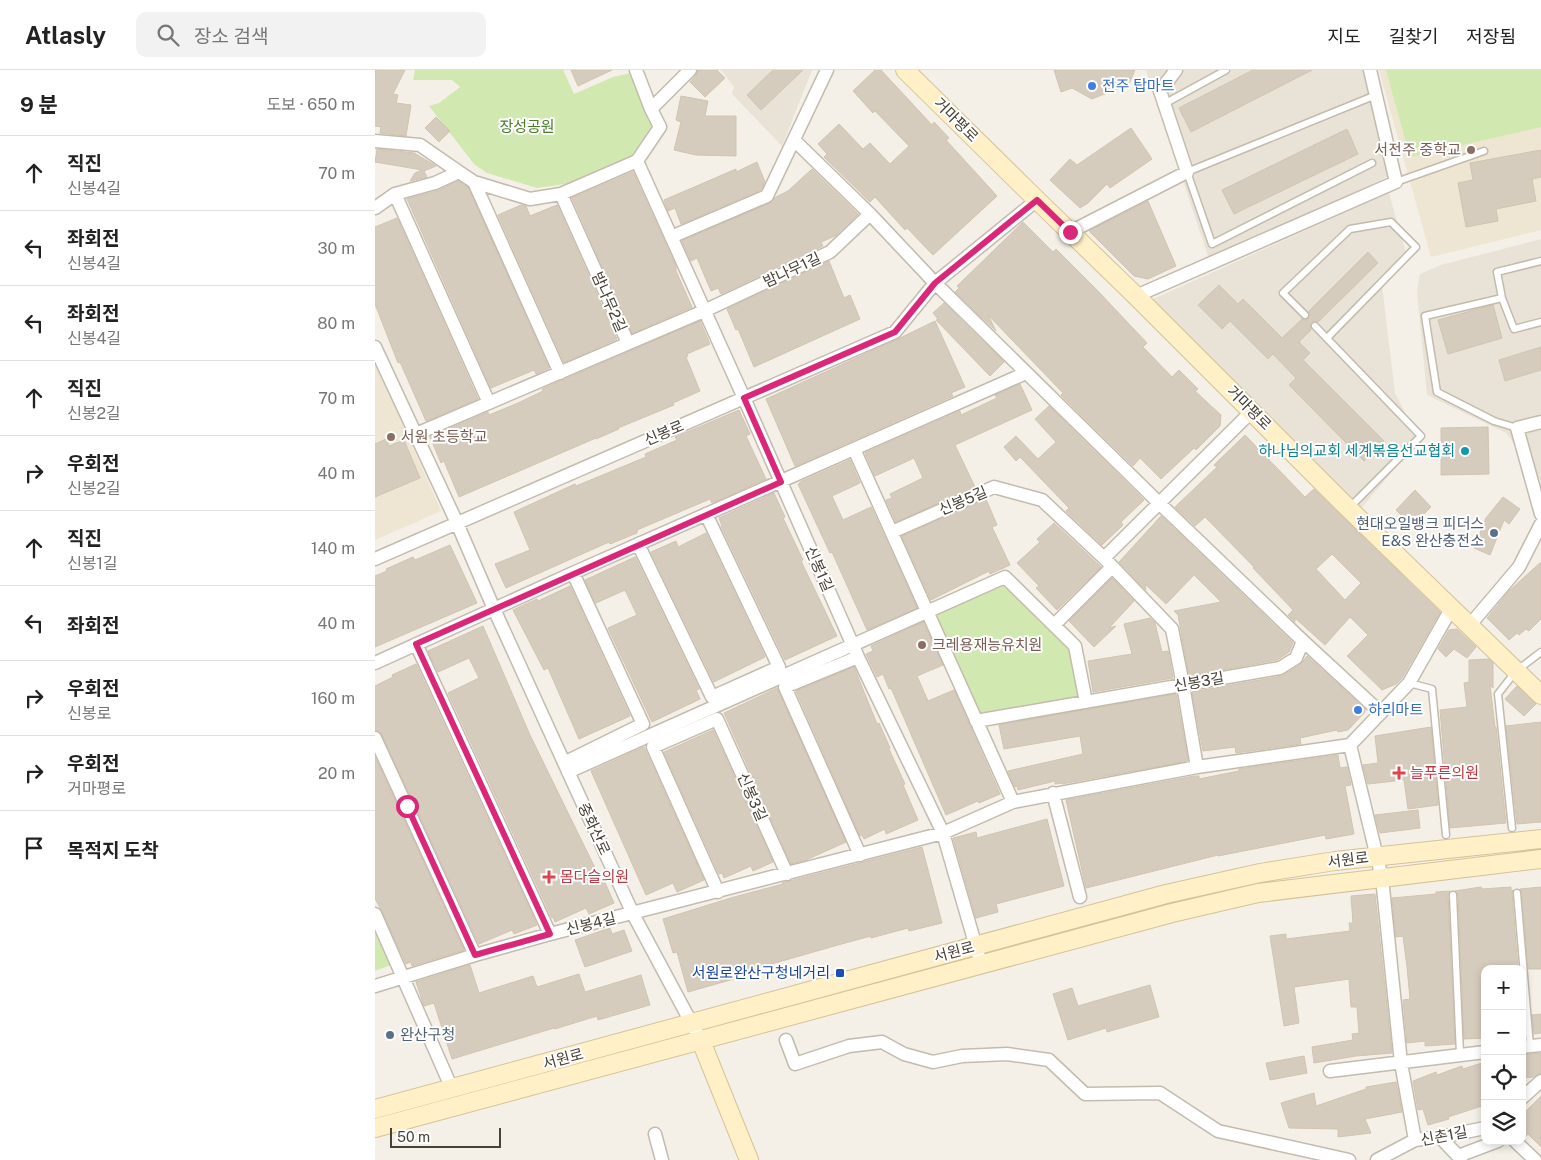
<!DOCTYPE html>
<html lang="ko">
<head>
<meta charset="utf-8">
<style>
  body { margin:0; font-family:"Public Sans","Noto Sans KR",sans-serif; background:#f2f2f2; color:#222 }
  .controls { position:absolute; right:15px; bottom:15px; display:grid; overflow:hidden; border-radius:10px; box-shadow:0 2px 8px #0003 }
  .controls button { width:45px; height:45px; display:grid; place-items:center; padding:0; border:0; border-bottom:1px solid #e0e0e0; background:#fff; color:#222; font:25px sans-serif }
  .scale { position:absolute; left:15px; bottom:12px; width:111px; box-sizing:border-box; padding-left:5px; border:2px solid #484137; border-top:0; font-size:14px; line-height:18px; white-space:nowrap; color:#484137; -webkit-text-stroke:4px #fff; paint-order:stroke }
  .stop { position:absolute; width:15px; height:15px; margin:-11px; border:4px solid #db2777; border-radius:50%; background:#fff }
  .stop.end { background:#db2777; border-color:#fff; box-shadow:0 1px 5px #0008 }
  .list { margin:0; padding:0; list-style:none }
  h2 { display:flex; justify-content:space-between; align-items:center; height:65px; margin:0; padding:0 20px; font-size:21px }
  h2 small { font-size:16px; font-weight:400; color:#767676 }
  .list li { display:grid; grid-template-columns:32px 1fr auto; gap:15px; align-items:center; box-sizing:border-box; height:75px; padding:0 20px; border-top:1px solid #e0e0e0 }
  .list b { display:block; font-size:19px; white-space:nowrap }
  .list p { margin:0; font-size:16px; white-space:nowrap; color:#767676 }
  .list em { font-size:16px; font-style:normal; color:#767676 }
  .icon { flex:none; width:28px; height:28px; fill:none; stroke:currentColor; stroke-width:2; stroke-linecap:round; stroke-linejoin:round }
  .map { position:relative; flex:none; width:1166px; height:1090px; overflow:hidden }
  header { display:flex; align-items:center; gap:30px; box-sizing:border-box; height:70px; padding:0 25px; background:#fff; border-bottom:1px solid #e0e0e0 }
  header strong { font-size:24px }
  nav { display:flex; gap:28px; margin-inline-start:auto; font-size:18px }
  .search { width:350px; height:45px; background:#f2f2f2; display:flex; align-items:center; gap:12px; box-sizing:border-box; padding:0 18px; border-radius:10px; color:#767676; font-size:19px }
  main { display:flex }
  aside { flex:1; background:#fff }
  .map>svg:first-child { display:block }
</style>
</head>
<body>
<header>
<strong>Atlasly</strong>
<div class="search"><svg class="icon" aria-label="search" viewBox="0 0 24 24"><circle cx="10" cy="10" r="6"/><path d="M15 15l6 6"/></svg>장소 검색</div>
<nav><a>지도</a><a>길찾기</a><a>저장됨</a></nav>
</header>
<main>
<aside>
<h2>9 분<small>도보 · 650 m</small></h2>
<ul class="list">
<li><svg class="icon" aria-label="ahead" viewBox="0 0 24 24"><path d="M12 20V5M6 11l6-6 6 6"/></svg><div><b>직진</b><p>신봉4길</p></div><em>70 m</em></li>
<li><svg class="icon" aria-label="left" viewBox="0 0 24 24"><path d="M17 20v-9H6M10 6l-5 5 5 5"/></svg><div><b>좌회전</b><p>신봉4길</p></div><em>30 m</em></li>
<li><svg class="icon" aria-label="left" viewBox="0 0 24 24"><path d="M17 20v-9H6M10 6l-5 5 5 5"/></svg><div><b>좌회전</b><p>신봉4길</p></div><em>80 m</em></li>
<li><svg class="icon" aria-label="ahead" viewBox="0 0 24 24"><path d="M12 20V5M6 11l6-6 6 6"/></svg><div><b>직진</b><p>신봉2길</p></div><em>70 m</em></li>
<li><svg class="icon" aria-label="right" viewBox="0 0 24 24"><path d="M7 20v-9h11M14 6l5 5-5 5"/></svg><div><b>우회전</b><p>신봉2길</p></div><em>40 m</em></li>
<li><svg class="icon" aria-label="ahead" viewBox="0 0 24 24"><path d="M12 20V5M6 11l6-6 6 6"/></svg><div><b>직진</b><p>신봉1길</p></div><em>140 m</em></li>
<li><svg class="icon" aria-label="left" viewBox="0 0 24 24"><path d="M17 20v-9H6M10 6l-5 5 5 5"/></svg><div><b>좌회전</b></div><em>40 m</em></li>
<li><svg class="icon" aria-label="right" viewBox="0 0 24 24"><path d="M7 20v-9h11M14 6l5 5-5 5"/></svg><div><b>우회전</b><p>신봉로</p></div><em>160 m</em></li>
<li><svg class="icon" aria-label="right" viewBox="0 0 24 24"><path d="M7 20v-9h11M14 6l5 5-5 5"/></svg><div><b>우회전</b><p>거마평로</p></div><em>20 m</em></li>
<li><svg class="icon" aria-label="arrive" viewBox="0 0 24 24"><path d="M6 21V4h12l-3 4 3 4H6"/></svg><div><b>목적지 도착</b></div></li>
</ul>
</aside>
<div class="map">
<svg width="1166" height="1090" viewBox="0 0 1166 1090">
  <rect width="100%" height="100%" fill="#f4f0e8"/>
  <path fill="#e9e2d6" d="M346,0H437L407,76L357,24L359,17Z
    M771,0H989L1020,103L835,192Z
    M1014,123L1033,190L1006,208L1020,323L1044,370L984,441L776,230Z
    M1166,169V411L1131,363L1052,325L1042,222L1045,204L1066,195Z"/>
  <path fill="#eee5d2" d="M1004,0H1166V160L1056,187Z
    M0,292L66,441L0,470Z"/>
  <path fill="#d1e9b0" d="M40,0H188L199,24L238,7L256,3L277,55L257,85L190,114L162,118L112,103L99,94L54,36L64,33L85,17L77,10H38Z
    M1011,0H1166V57L1035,87Z
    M630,507L700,576L711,632L601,651L552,542Z
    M0,858L16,895L0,901Z"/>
  <path fill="#d6ccbd" stroke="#d1c4b0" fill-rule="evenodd" d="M0,0H30L18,24L23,25L21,33L36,35L31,66L5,63L6,57L0,56Z
    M196,0H237L203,16Z
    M323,0H342L350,8L330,27L315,12L321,5Z
    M398,0H428L386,40L372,25Z
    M500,0H506L557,55L559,52L574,68L571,70L622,126L558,185L532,158L530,160L500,127L495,132L449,87L452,84L443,74L464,54L488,79L495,73L515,94L534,76L500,41L498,43L478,21Z
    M679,0H760L754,14L717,29L697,18L686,22Z
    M878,0H937L816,62L804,38Z
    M306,26L333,31L330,46H361V86L321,85L299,80L306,52L301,50Z
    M61,47L75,61L64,72L50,58Z
    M756,58L777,89L735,118L732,114L713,133L705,138L675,110L695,89L702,95Z
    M972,59L983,84L859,144L847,120Z
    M2,79L39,83L61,96L49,101L52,107L35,111L40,103L47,100L0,92Z
    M1166,80V107L1157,109L1161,131L1121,139L1123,151L1091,157L1083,113L1098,110L1095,93Z
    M382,92L390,112L386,120L306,154L300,138L293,141L289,130L361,99V102Z
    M437,99L483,144L460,166L446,172L448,176L346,224L343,218L336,221L322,188L316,191L307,171L395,133L401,127L413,121Z
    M258,102L301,197V201L317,237L257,263L197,128Z
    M83,111L93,117L174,298L161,304L159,300L116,318L32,129L62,121Z
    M773,131L801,196L773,209L759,206L714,161Z
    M146,135L151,136L155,146L182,135L242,269L189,292L123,145Z
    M22,148L103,329L51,351L25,292L23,293L0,234V157Z
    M648,152L678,182L681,179L721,219L772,273L768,277L797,307L804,300L823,319L820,321L846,345L845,356L821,380L819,378L786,409L765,388L758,396L686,325L688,323L613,245L621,261L580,222L584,218L582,216Z
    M993,182L1003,193L943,252L939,251L936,253L935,257L936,260L924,272L935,283L928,290L1009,371L989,391L914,315L921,308L898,284L893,289L855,251L847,259L823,235L844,215L863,234L868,229L907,268L927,249L931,250L934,248V241Z
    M454,191L469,228L475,225L485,249L379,297L363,259L361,260L352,239Z
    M569,233L629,292L615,306L561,250L563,249L558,243Z
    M1118,235L1127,268L1073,284L1063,250Z
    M325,251L335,274L312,284L313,286L311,287L325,321L298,333L299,335L243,358L244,359L221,369V368L84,427L69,391L66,393L55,367L113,342L114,345L143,333L168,321L167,319Z
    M560,251L590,317L576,323L578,326L420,396L391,329L523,269Z
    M1166,277V300L1130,311L1124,290Z
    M645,314L657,340L580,375L600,417L521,452L511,430L517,428L515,424L548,408L539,388L500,406L490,383L585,341L586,345L622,328L620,325Z
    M674,336L769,430L746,452L748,455L727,475L691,441L694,438L645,387L641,391L629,377L641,366L663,389L681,372L660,349Z
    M364,340L375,364L371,366L391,409L337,433L335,429L262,460V463L235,474L234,472L131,518L120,494L155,480L139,442L200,414L201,416L271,387L270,384L302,370L300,367Z
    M1113,357L1114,404L1066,405V358Z
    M870,365L930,427L939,419L1065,542L1027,608L1021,614L1007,620L972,586L993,565L975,547L950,575L920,548V552L913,545L918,540L878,498L879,497L830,447L820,456L800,437L842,397L839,395ZM957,484L986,513L970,530L941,499Z
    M11,369L14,376L29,370L45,408L0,427V374Z
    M475,390L485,413L457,426L468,450L496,437L542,538L492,560L457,482L455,483L423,414L427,411Z
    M1040,420L1056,437L1037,456L1021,440Z
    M399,423L410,447L408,448L428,490L426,491L462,566L410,590L346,456H347L344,448Z
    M1128,427L1145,439L1134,454L1129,450L1115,485L1099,478L1111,448Z
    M611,429L622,455L617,457L635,495L615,504L614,501L556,530L527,466Z
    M786,446L918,573L914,582L902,590L814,606L803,545L799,541L846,532L819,505L791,534L770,514L771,520L744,492Z
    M679,453L726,497L682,540L661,518L664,516L642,493L665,472L662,469Z
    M331,463L390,587L339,612L276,482L301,471L303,477Z
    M75,475L102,533L0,577V506L12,501L11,499L38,487L40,490Z
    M260,487L324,619L321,620L325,629L277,652L233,558L262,545L250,520L221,533L210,510Z
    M1166,492V549L1154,561L1151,559L1144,565L1142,563L1134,570L1112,548L1135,520Z
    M737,508L759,531L734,558L741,556L719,577L694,551Z
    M195,516L255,646L204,669L173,598L169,600L138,540L162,529L163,531Z
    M775,548L780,553L787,582L793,581L798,608L718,622L713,591L757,584L749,554Z
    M548,552L568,595L542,606L553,631L579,620L625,724L604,733L603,731L571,745L516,618L514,619L508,604L502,607L491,584L498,581L496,576Z
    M108,556L155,665L222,802L225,801L239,833L214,844L211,838L180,852L178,847L177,848L73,623L104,608L94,588L63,602L53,581Z
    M1082,559L1101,577L1092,588L1079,579L1071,587L1063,579L1074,560Z
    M932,586L990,639V642L973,660L963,662L962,660L925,668L926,674L861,683L860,677L828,681L817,622L907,606L925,595Z
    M1114,589L1118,593V618L1115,615L1120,657H1121L1131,753L1075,758L1065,640L1092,637L1089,613L1094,612V590Z
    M41,594L162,855L139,864L137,860L104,874L7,665L4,661L0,660V616L18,607L17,605Z
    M479,597L502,654L504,653L515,678L514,679L530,714L528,715L543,750L511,764L510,759L489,769L487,765L485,766L421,621Z
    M1142,616L1161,634L1149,646L1130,629Z
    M402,618L471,772L431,790L416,794L349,643Z
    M801,624L813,691L687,714V713L680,714V711L643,720L642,716L640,717L633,701L708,684L705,666L629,679L624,655Z
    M1166,652V752L1142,754L1131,656Z
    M1056,657L1063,735L1033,739L1029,710L993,714L988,695L1003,693L1000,666Z
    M338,660L398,792L378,801L376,796L349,808L347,803L344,804L289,682Z
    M269,677L329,810L302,822L298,813L271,825L216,701Z
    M963,685L965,698L972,697L976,715L970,716L979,764L951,769L950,765L843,786V785L711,818L691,730L819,706H824V709L864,701V699Z
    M0,687L89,880L37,896L36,892L31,894L7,841L0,829Z
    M1043,740L1045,758L1005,763L1000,745Z
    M672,749L689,816L621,834L623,842L601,848L578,768L601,762L602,768Z
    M547,777L567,853L534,861L533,858L496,868V866L463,875L386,897L387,901L313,922L302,882L298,883L288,849L359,827L408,814L407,813Z
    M1106,817L1107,819L1136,817V820H1138L1137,823L1143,899H1110V968L1089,969L1083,825L1080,821Z
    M1166,817V899H1153L1147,823L1145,819Z
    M1075,821L1073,825L1080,974L1050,976V971L1032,973L1028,930L1035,929L1032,897L1028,866L1021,867L1017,828L1061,824V822Z
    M1000,824L1017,983L981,986L939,993L937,977L978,970L977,964L984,963L982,937H976L974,909L919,917L924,953L909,956L895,866L911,864V869L975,861L974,853H978L976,826Z
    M235,858L237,864L249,860L257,881L210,897L200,870Z
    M95,895L104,923L158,906L162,917L204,904L210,922L266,905L275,935L223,950L222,946L180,959L179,958L77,989L59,933L49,936L41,912Z
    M775,915L784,947L732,962L731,958L693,970L678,924L697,918L703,936Z
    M1166,944V963L1159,964L1157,945Z
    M1166,983V1003L1159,1007L1147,1008V985Z
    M929,986L932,1003L895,1010L891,993Z
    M1110,992V1035L1073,1047L1074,1049L1053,1055L1048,1039L1043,1040L1038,1011L1061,1002L1062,1005L1087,996L1088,999Z
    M1021,1012L1027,1042L990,1049L996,1063L963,1067V1059L914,1058L906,1033L939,1023L941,1036L991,1019V1017Z
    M1166,1026V1077L1153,1064L1149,1068L1147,1067V1045Z"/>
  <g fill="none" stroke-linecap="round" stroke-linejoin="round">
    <g stroke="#c3bbad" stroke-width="9">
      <path id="lane" d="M789,34L851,0
        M997,93L837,174L812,102L1001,25
        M1021,112L1109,81
        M1166,191L1122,202L1127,228L1139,259L1166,252
        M1127,228L1050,246L1062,322L1119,351L1142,358
        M930,245L908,223L975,159L1016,152L1041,177L952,268
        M940,256L1046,366L974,438
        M1034,613L1057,619L1071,765
        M1137,758L1123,624L1141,601L1166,582
        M1142,823L1155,976
        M1078,825L1085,984"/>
    </g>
    <g stroke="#c3bbad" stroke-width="15">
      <path id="street" d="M261,0L276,39
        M315,0L276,39L285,57L262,91L369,328L483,587L568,763L606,894
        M419,70L495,144L560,213L784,433L928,571L1006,643
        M0,71L45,75L84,102
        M99,112L185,303
        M20,124L114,333
        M186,124L253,273
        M0,138L20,124L60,113L84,102L99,112L155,129L186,124L262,91
        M695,162L812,102L785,21L801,0
        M296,167L392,126L452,0
        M761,226L1021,112L995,0
        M0,277L82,453L119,539L258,844L326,971
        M1166,352L1142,358L1166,444
        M41,364L329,241L455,182L495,144
        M479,379L638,732
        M517,462L619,417L667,430L729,488L797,559L808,615L822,697
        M263,474L337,627L404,597L331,444
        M729,488L877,341
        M0,489L520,262L560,213L662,130
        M679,555L737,497
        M1094,556L1144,497L1166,454
        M41,574L175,864
        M483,587L410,617L485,785
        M0,593L198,503L651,303
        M601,651L905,598L921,588L928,571
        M0,668L100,885
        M975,675L1007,808L1026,993L1040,1070
        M189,693L268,654L198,503
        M193,702L630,507L700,576L711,632
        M678,723L705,827
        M343,822L278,677L342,649L412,804
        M0,844L74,1012
        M0,916L100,885L175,864L568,763L638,732L822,697L975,675L1034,613L1076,539
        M411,970L420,994L474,976L507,972L529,984L558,992L587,986L632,984L674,990L710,1024L785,1023L843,1061L974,1090
        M1147,977L1166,975
        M955,1001L1110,982
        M1147,1028L1166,1011
        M280,1064L287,1090
        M1065,1067L1083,1086
        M1140,1071L1160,1090
        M1002,1090L1040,1070L1065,1067L1110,1058
        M1086,1090L1083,1086L1123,1071"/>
    </g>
    <g stroke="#d5c397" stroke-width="20">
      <path id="secondary" d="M530,0L662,130L761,226L973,438L1166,625
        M326,971L374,1090
        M0,1039L791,824L885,803L960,791L1166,769
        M0,1058L797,843L883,823L1166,789"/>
    </g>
    <use href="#lane" stroke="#fff" stroke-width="6"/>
    <use href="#street" stroke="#fff" stroke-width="12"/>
    <use href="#secondary" stroke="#fff0c8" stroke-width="18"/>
  </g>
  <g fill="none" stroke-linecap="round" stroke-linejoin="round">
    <path stroke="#db2777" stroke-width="6" d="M32,736L100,885L175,864L41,574L406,412L369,328L520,262L560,213L662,130L695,162"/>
  </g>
  <g fill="#3f7fe0" stroke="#fff" stroke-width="2">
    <circle cx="717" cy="16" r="5"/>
    <circle cx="983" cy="640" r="5"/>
  </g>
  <g fill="#8d6e63" stroke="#fff" stroke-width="2">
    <circle cx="1096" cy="80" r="5"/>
    <circle cx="16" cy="367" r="5"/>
    <circle cx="547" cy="575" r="5"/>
  </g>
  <circle fill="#0f9aa8" stroke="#fff" stroke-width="2" cx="1090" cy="381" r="5"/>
  <g fill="#5c6f8a" stroke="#fff" stroke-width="2">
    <circle cx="1119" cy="463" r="5"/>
    <circle cx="15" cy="965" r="5"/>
  </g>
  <g fill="#e0444e" stroke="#fff" stroke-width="2">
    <path d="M1021.5 695.5h5v5h5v5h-5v5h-5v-5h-5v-5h5z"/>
    <path d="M171.5 799.5h5v5h5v5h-5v5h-5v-5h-5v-5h5z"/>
  </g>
  <rect fill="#1a4fb4" stroke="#fff" stroke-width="2" x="460" y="898" width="10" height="10" rx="2.5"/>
  <g text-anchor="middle" stroke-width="4" stroke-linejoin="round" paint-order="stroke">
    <g font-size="15" fill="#366cbe" stroke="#fff" text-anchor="start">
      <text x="727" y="21">전주 탑마트</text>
      <text x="993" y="645">하리마트</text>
    </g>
    <g font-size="15" fill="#484137" stroke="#fff">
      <text transform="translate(581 50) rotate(45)" y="5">거마평로</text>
      <text transform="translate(417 200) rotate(-25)" y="5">밤나무1길</text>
      <text transform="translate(234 232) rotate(66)" y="5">밤나무2길</text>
      <text transform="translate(874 338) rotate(45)" y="5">거마평로</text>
      <text transform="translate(289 363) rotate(-23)" y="5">신봉로</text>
      <text transform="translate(588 431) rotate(-23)" y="5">신봉5길</text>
      <text transform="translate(444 499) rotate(66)" y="5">신봉1길</text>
      <text transform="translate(824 612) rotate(-10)" y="5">신봉3길</text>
      <text transform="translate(377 727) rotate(66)" y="5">신봉3길</text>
      <text transform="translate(219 759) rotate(65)" y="5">중화산로</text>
      <text transform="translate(973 790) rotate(-7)" y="5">서원로</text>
      <text transform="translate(216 854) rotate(-14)" y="5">신봉4길</text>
      <text transform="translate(579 882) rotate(-15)" y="5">서원로</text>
      <text transform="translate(188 989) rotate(-15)" y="5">서원로</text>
      <text transform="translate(1069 1066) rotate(-11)" y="5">신촌1길</text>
    </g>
    <g font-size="15" fill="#4a7c28" stroke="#fff">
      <text x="152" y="62">장성공원</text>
    </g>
    <g font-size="15" fill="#785e54" stroke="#fff" text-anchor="start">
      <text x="1086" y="85" text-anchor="end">서전주 중학교</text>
      <text x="26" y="372">서원 초등학교</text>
      <text x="557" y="580">크레용재능유치원</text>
    </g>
    <g font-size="15" fill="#0d838f" stroke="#fff" text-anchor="end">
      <text x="1080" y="386">하나님의교회 세계볶음선교협회</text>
    </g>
    <g font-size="15" fill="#4e5e75" stroke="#fff" text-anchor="end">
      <text x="1109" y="459">현대오일뱅크 피더스<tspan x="1109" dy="17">E&amp;S 완산충전소</tspan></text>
      <text x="25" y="970" text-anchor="start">완산구청</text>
    </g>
    <g font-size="15" fill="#be3a42" stroke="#fff" text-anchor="start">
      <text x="1035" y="708">늘푸른의원</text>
      <text x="185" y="812">몸다슬의원</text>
    </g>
    <g font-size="15" fill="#164399" stroke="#fff" text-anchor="end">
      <text x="455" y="908">서원로완산구청네거리</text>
    </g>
  </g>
</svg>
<div class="controls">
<button>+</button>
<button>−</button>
<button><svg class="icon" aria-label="locate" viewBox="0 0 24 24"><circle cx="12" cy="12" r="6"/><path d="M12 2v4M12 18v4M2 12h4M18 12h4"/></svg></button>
<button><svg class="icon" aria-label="layers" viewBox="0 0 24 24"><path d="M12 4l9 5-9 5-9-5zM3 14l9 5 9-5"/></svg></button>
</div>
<div class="scale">50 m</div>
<div class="stop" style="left:32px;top:736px"></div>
<div class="stop end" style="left:695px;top:162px"></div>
</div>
</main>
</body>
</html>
